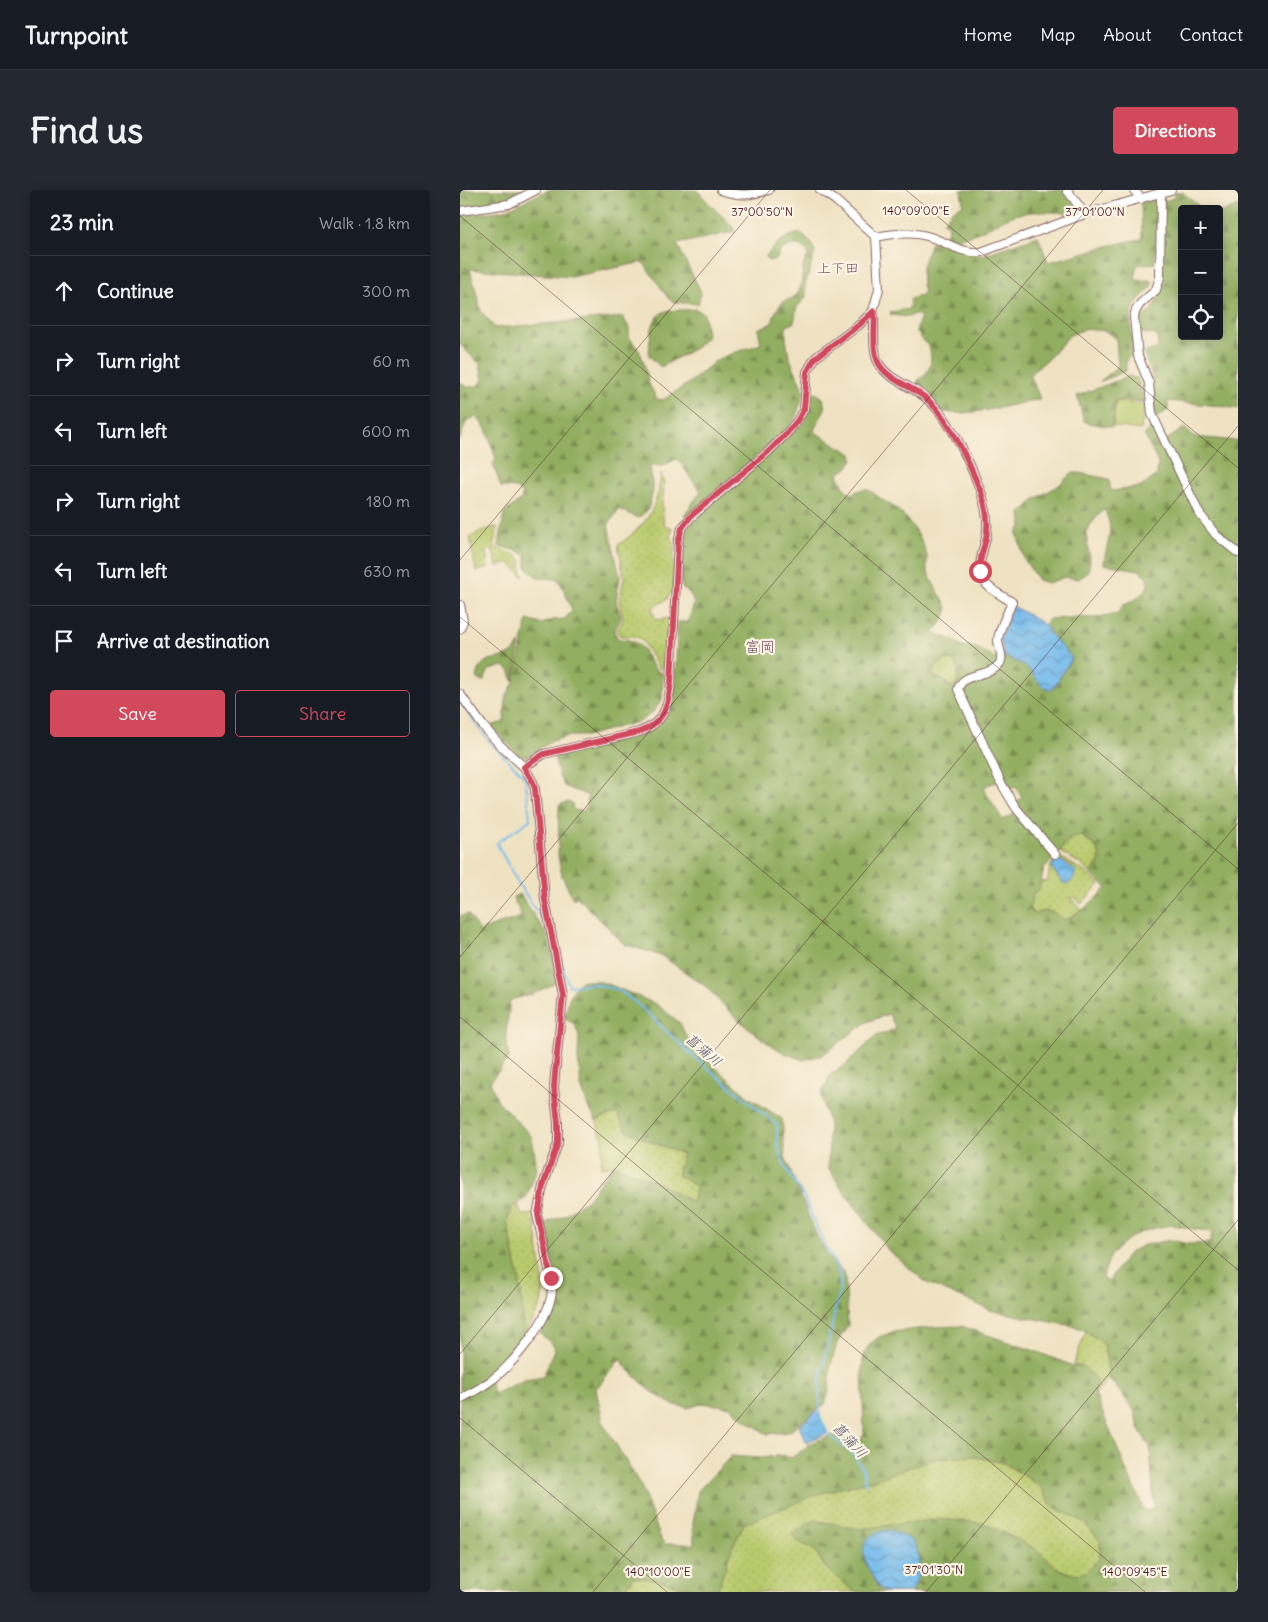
<!DOCTYPE html>
<html lang="en">
<head>
<meta charset="utf-8">
<style>
  body { margin:0; font-family:Delius,"Klee One",sans-serif; background:#242831; color:#f1f3f6 }
  .controls { position:absolute; right:15px; top:15px; display:grid; overflow:hidden; border-radius:5px; box-shadow:0 2px 12px #0003 }
  .controls button { width:45px; height:45px; display:grid; place-items:center; padding:0; border:0; border-bottom:1px solid #363941; background:#171b24; color:#f1f3f6; font:25px sans-serif }
  .stop { position:absolute; width:15px; height:15px; margin:-11px; border:4px solid #d1495b; border-radius:50%; background:#fff }
  .stop.end { background:#d1495b; border-color:#fff; box-shadow:0 1px 5px #0008 }
  .list { margin:0; padding:0; list-style:none }
  h2 { display:flex; justify-content:space-between; align-items:center; height:65px; margin:0; padding:0 20px; font-size:21px }
  h2 small { font-size:16px; font-weight:400; color:#9ea1a6 }
  .list li { display:grid; grid-template-columns:32px 1fr auto; gap:15px; align-items:center; box-sizing:border-box; height:70px; padding:0 20px; border-top:1px solid #363941 }
  .list b { display:block; font-size:19px; white-space:nowrap }
  .list em { font-size:16px; font-style:normal; color:#9ea1a6 }
  .actions { display:flex; gap:10px; padding:15px 20px }
  .actions a { flex:1; padding:11px 0; border:1px solid #d1495b; border-radius:5px; text-align:center; font-size:18px; color:#d1495b }
  .actions .main { background:#d1495b; color:#fff }
  .icon { flex:none; width:28px; height:28px; fill:none; stroke:currentColor; stroke-width:2; stroke-linecap:round; stroke-linejoin:round }
  .map { position:relative; flex:none; width:778px; height:1402px; overflow:hidden; border-radius:5px }
  header { display:flex; align-items:center; gap:30px; box-sizing:border-box; height:70px; padding:0 25px; background:#171b24; border-bottom:1px solid #363941 }
  header strong { font-size:24px }
  nav { display:flex; gap:28px; margin-inline-start:auto; font-size:18px }
  .intro { display:flex; align-items:center; justify-content:space-between; box-sizing:border-box; height:120px; padding:0 30px }
  h1 { margin:0; font-size:35px }
  .button { padding:12px 22px; border-radius:5px; background:#d1495b; color:#fff; font-size:18px; font-weight:700 }
  main { display:flex; gap:30px; padding:0 30px }
  aside { flex:1; background:#171b24; border-radius:5px; box-shadow:0 2px 12px #0003 }
  .map>svg:first-child { display:block }
</style>
</head>
<body>
<header>
<strong>Turnpoint</strong>
<nav><a>Home</a><a>Map</a><a>About</a><a>Contact</a></nav>
</header>
<div class="intro"><h1>Find us</h1><a class="button">Directions</a></div>
<main>
<aside>
<h2>23 min<small>Walk · 1.8 km</small></h2>
<ul class="list">
<li><svg class="icon" aria-label="ahead" viewBox="0 0 24 24"><path d="M12 20V5M6 11l6-6 6 6"/></svg><div><b>Continue</b></div><em>300 m</em></li>
<li><svg class="icon" aria-label="right" viewBox="0 0 24 24"><path d="M7 20v-9h11M14 6l5 5-5 5"/></svg><div><b>Turn right</b></div><em>60 m</em></li>
<li><svg class="icon" aria-label="left" viewBox="0 0 24 24"><path d="M17 20v-9H6M10 6l-5 5 5 5"/></svg><div><b>Turn left</b></div><em>600 m</em></li>
<li><svg class="icon" aria-label="right" viewBox="0 0 24 24"><path d="M7 20v-9h11M14 6l5 5-5 5"/></svg><div><b>Turn right</b></div><em>180 m</em></li>
<li><svg class="icon" aria-label="left" viewBox="0 0 24 24"><path d="M17 20v-9H6M10 6l-5 5 5 5"/></svg><div><b>Turn left</b></div><em>630 m</em></li>
<li><svg class="icon" aria-label="arrive" viewBox="0 0 24 24"><path d="M6 21V4h12l-3 4 3 4H6"/></svg><div><b>Arrive at destination</b></div></li>
</ul>
<div class="actions"><a class="main">Save</a><a>Share</a></div>
</aside>
<div class="map">
<svg width="778" height="1402" viewBox="0 0 778 1402">
  <defs>
    <pattern id="grass-dots" width="8" height="8" patternUnits="userSpaceOnUse" patternTransform="scale(1.25)"><rect width="8" height="8" fill="#b9ca6d"/><path d="M2 2h.1M6 6h.1" fill="none" stroke="#a1ad5f" stroke-width="1.8" stroke-linecap="round"/></pattern>
    <pattern id="forest-firs" width="22" height="20" patternUnits="userSpaceOnUse" patternTransform="scale(1.25)"><rect width="22" height="20" fill="#92ae60"/><path d="M5 1l3.5 6h-7zM16 11l3.5 6h-7z" fill="#798d4f"/></pattern>
    <pattern id="water-waves" width="16" height="10" patternUnits="userSpaceOnUse" patternTransform="scale(1.25)"><rect width="16" height="10" fill="#76bbec"/><path d="M0 5q4-4 8 0t8 0" fill="none" stroke="#6397bf"/></pattern>
  </defs>
  <rect width="100%" height="100%" fill="#fcf5e5"/>
  <filter id="ink" filterUnits="userSpaceOnUse"><feTurbulence type="fractalNoise" baseFrequency=".02" numOctaves="2"/><feDisplacementMap in="SourceGraphic" scale="10" xChannelSelector="R" yChannelSelector="G"/><feConvolveMatrix kernelMatrix="1 2 1 2 8 2 1 2 1" color-interpolation-filters="sRGB"/></filter>
  <filter id="wash" filterUnits="userSpaceOnUse"><feTurbulence type="fractalNoise" baseFrequency=".0096" numOctaves="4" result="noise"/><feDisplacementMap in="SourceGraphic" scale="20" xChannelSelector="R" yChannelSelector="G"/><feGaussianBlur stdDeviation="1.12" result="paint"/><feColorMatrix in="noise" values="0 0 0 0 0 0 0 0 0 0 0 0 0 0 0 0 0 1.4 0 .05"/><feComposite in="paint" operator="in"/></filter>
  <g filter="url(#wash)">
    <rect width="100%" height="100%" fill="#efe2c2"/>
    <path fill="url(#grass-dots)" stroke="#82744c" fill-rule="evenodd" d="M201,283L204,293L202,317L204,335L213,338L210,347L214,351L213,400L207,409L192,418L196,430L209,428L206,476L199,479L182,450L175,446H160L157,441L163,429L159,411L164,388L158,355C188,334 197,319 201,283Z
      M37,337L36,348L33,353L35,357C45,362 55,363 62,371L61,378L63,387L49,373L37,376L32,359L26,361L28,378L16,382L10,348L20,341Z
      M485,470H494C499,480 499,486 496,496L490,497L484,490L477,489L472,483L479,473Z
      M621,646L634,655L641,667L631,684L619,673L600,662C605,653 610,648 621,646Z
      M601,667L625,682L640,694L621,714L614,707L610,708L621,720L606,730C592,723 591,718 575,724L569,718L573,705L579,700V692L588,691C589,681 590,669 601,667ZM602,670L613,677L603,693L592,678Z
      M157,923L189,951L224,964L237,997L232,1012L194,991L155,975L141,977L143,950L136,930Z
      M58,1013L61,1025L74,1024L84,1098L80,1117L64,1146V1136L47,1031L53,1017Z
      M626,1141L644,1154L649,1188L635,1204L613,1176Z
      M499,1240L618,1291L676,1402H137L141,1381L250,1371L306,1298Z"/>
    <path fill="url(#forest-firs)" stroke="#6e6646" fill-rule="evenodd" d="M0,0H68L46,10L0,20Z
      M88,0H237C248,14 262,25 274,38V42L217,54L241,102L238,114L214,112L208,108L183,72L111,87L10,79L21,121L35,138L163,127L169,138V147L179,160L183,170L189,194L197,209L203,210L229,193L258,169L276,162L301,154L298,139L312,133C314,126 317,116 323,112C330,108 335,109 339,101C344,89 340,75 349,64C340,51 332,54 320,61L317,69L308,71L306,66C315,54 326,45 341,43L351,53L355,62L345,96L346,107L337,117L334,132L326,137V149L329,166L344,202L336,227L325,241L227,327L224,325L241,301C231,291 227,278 216,269L203,276H190L193,301L188,320L178,328L159,319L148,335L160,387L156,411L161,428L154,441L158,449C165,449 172,450 178,454C189,461 187,478 203,484L202,510L193,522L181,531L126,546H108L92,551L67,567L59,565L30,536L44,532L46,507L54,492L67,430L81,434L93,430L105,429L112,420L105,402L98,389L78,388L66,377V365L57,361L39,356L44,323L62,309V304L56,298L41,297L33,274L36,269L26,239L17,226L6,232L0,250V191L6,197L17,196L23,190L20,174L0,155V26L46,20Z
      M501,0H604L622,23L607,27L605,23C590,22 570,20 555,25C531,33 512,52 486,47L489,35L483,32L493,20L503,15Z
      M722,2L740,17L745,19H722V146H759V22H764L778,16V219L761,216L708,211V220L696,228L693,212L692,187L684,163L698,158L697,145L681,143L680,128L692,121L699,105L703,85L704,11L714,8L715,3Z
      M697,9L695,73L677,75L675,90H689L693,92C690,101 683,104 678,111C667,126 671,146 675,162L666,170V181L639,192L658,177L656,148L645,141L625,139L610,145L587,170L570,184L580,209C560,213 499,229 483,221C473,217 464,205 456,198L458,190C473,180 472,171 469,155L464,152L456,141L461,126L454,124L449,127L431,125L430,122L449,119L450,109L464,104C462,95 460,83 463,74C464,67 469,61 470,54L476,50L523,65L578,46L588,72C620,65 650,53 682,49L681,13Z
      M236,119L244,124L247,146L237,157L201,177L189,166C190,152 189,125 207,121C216,120 226,120 236,119Z
      M669,186L677,188L685,212L655,210L652,237L628,233L624,231L617,206Z
      M349,201H353L363,208L365,219L354,240L358,244L392,264L393,269L387,278L378,284L385,299L391,304C407,296 409,299 421,309C425,312 430,314 434,317C449,329 463,348 467,367C467,371 466,375 467,379C471,393 482,406 488,420L482,432L473,443C482,448 495,448 502,457C515,454 526,464 537,469L544,466L567,477L582,496L592,500L612,468L590,444L585,435L589,429L618,427L634,428L658,423L663,415C674,412 681,406 688,396L687,387L679,380L644,374C646,351 656,343 644,319L631,334L626,344L630,371L628,383L618,389L605,387L588,393L578,390L564,369L557,343L562,335L561,323L575,309L598,296L613,282L649,289L651,301L681,297L697,285L698,273L684,244L694,237L702,253L724,238L734,247L778,251V1402H451C460,1389 464,1358 448,1348C442,1345 435,1343 429,1340L404,1370L417,1396L426,1402H395L364,1376L356,1361L336,1350L331,1345L354,1330L400,1339L479,1329L524,1333L574,1358L599,1379L615,1385L626,1382L640,1368V1351L624,1332L592,1316L580,1296L544,1273L511,1266L475,1269L417,1289L358,1304L284,1334L271,1360L258,1399L221,1397L198,1390L174,1387L163,1402H0V726L8,724L19,741L61,727C61,719 54,715 53,707L60,704L88,747L96,782L95,793L73,804L50,810L46,845L49,868L30,892L38,911L72,947L77,979L66,1008L53,1017L47,1031L60,1092L64,1136V1146L58,1158L29,1185L33,1204L64,1190L83,1187L95,1157L80,1143L98,1105L85,1033L106,1025L128,1009L140,992L154,975L194,991L232,1012L237,997L217,985L223,964L189,951L166,940L157,923L136,930L128,917L121,896L118,869L119,846L115,834L105,829C107,814 109,802 121,791H136L148,794L196,814L220,833L226,846L248,870L287,906L322,929L325,967L356,1044L369,1067L385,1085L388,1135L377,1153L370,1178L369,1202L365,1214L329,1242L307,1244L284,1229L270,1217L243,1213L228,1218L211,1214L188,1199L165,1176L161,1168L136,1199L143,1233L181,1296L201,1349L205,1354H234L233,1334L238,1301L271,1266L301,1268L323,1265L331,1268L346,1258L348,1254L373,1245L384,1250L399,1253L404,1244L402,1182L403,1165L410,1154L419,1147L432,1142L474,1137L501,1136L575,1161L613,1176H623L636,1189L635,1204L667,1282L685,1321L694,1318L690,1257L680,1241L674,1220L649,1188L644,1154L626,1141L613,1136L533,1121L467,1093L429,1061L381,998L368,977L369,935L361,905L371,884L385,875L416,846L436,839L429,824L407,832L362,865L343,870L324,863L305,851L276,828L245,796L202,766L164,754L117,707L113,709L102,686L98,666L99,615L107,612L112,613L113,620L124,621L128,606L104,596L99,586L94,566L180,546L194,539L208,524L214,511L218,432H228L234,414L230,403L222,398L221,351L229,336L338,238L345,226ZM485,470H494C499,479 499,486 496,496L490,497C487,491 484,490 477,489L472,483L479,473ZM537,592L548,600L556,597L562,608L556,612V623L543,630L524,600L527,595ZM621,646C631,650 641,660 640,671L631,684L647,698L625,718L606,730C592,723 591,718 574,724L569,718L573,705L579,700L584,679L608,651L612,647ZM712,1035L752,1042L750,1053L729,1054L710,1050L684,1055L670,1062L648,1091L643,1088C645,1081 647,1072 651,1066C668,1044 686,1039 712,1035Z
      M60,452L53,491L49,480L44,476L29,480L24,491H22L17,489C21,456 47,480 60,452Z"/>
    <path fill="#b9ca6d" stroke="#82744c" d="M656,211L685,215L681,240L653,236Z"/>
    <path fill="url(#water-waves)" stroke="#606d8c" d="M553,416L585,435L590,444L612,468L592,500L582,496L567,477L544,466L540,449Z
      M598,669L616,681L613,689L608,694L603,693L592,678L593,674Z
      M357,1221L367,1244L346,1252L339,1236Z
      M429,1340C435,1343 442,1345 448,1348C464,1358 460,1389 451,1402C444,1402 434,1402 427,1402C417,1400 414,1389 410,1382C398,1358 402,1344 429,1340Z"/>
    <g fill="none" stroke-linecap="round" stroke-linejoin="round">
      <path stroke="#76bbec" stroke-width="2" d="M0,512L29,551L64,586L66,591L70,630L39,651L37,654L58,693L86,735
        M99,766L109,796L134,794L159,800L182,818L234,867L317,935V953L324,975L344,1007L363,1052L374,1071L380,1085V1098L360,1191V1227L369,1245L393,1264L403,1279L406,1295"/>
    </g>
  </g>
  <g filter="url(#ink)">
    <g fill="none" stroke-linecap="round" stroke-linejoin="round">
      <g stroke="#846360" stroke-width="10">
        <path id="minor" d="M261,0C281,7 290,5 309,0
          M607,0L625,24
          M674,0L681,9
          M701,4L700,87L696,100L681,113L676,120L674,127L678,166L689,193L692,224L739,323L756,345L778,363
          M0,21L49,14L76,0
          M416,47C435,43 455,41 473,48C490,54 503,64 521,62L625,24L711,0
          M413,121C416,137 411,159 419,174C429,190 451,196 465,207C490,227 510,273 521,302C525,313 528,329 527,340C526,360 512,377 527,395C534,402 544,407 552,412C548,423 539,438 538,450C538,457 544,467 540,473C531,488 503,481 498,499L541,593L556,618L595,664
          M0,415L3,431L0,439
          M0,504L23,536L40,555L64,577L73,592L75,599L85,710L103,805L95,884L94,898L98,933V953L83,996L77,1025L91,1088C92,1096 93,1103 90,1111C84,1135 53,1174 33,1189C23,1197 11,1203 0,1209
          M64,577L84,564L179,542C204,533 208,517 211,493L218,352L222,338L231,327L308,262L326,244L337,231L344,219L347,182L355,168L399,135L413,121L419,99L416,47L375,10L360,0"/>
      </g>
      <use href="#minor" stroke="#fff" stroke-width="8"/>
    </g>
  </g>
  <g fill="none" stroke-linecap="round" stroke-linejoin="round" filter="url(#ink)">
    <path stroke="#d1495b" stroke-width="6" d="M91,1088L78,1025L83,996L98,953V933L94,898L95,884L103,805L85,710L75,599L73,592L64,577L84,564L179,542C204,533 208,517 211,493L218,352L222,338L231,326L308,262L326,244L337,231L344,219L347,182L355,168L399,135L414,121C416,137 411,159 419,174C429,191 454,197 468,210C491,231 509,273 521,302C525,313 528,328 527,340C527,354 518,367 520,381"/>
  </g>
  <path fill="none" stroke="#4a1f2b" stroke-width="1" stroke-opacity="0.45" d="M446,0L778,278M0,26L778,679M0,370L310,0M0,427L778,1080M0,767L643,0M0,827L685,1402M0,1164L778,236M0,1228L207,1402M133,1402L778,633M466,1402L778,1030"/>
  <g text-anchor="middle" stroke-width="4.5" stroke-linejoin="round" paint-order="stroke">
    <g font-size="14" fill="#775064" stroke="#fcf5e5">
      <text x="378" y="83">上下田</text>
    </g>
    <g font-size="14" font-style="italic" fill="#574e65" stroke="#fcf5e5">
      <text transform="translate(244 860) rotate(41)" y="5">菖蒲川</text>
      <text transform="translate(390 1250) rotate(48)" y="5">菖蒲川</text>
    </g>
    <g font-size="15" fill="#775064" stroke="#fcf5e5">
      <text x="300" y="462">富岡</text>
    </g>
  </g>
  <g font-size="12" text-anchor="middle" fill="#4a1f2b" stroke="#fcf5e5" stroke-width="4.5" stroke-linejoin="round" paint-order="stroke">
    <text x="456" y="25">140°09'00"E</text>
    <text x="302" y="26">37°00'50"N</text>
    <text x="635" y="26">37°01'00"N</text>
    <text x="474" y="1384">37°01'30"N</text>
    <text x="198" y="1386">140°10'00"E</text>
    <text x="675" y="1386">140°09'45"E</text>
  </g>
</svg>
<div class="controls">
<button>+</button>
<button>−</button>
<button><svg class="icon" aria-label="locate" viewBox="0 0 24 24"><circle cx="12" cy="12" r="6"/><path d="M12 2v4M12 18v4M2 12h4M18 12h4"/></svg></button>
</div>
<div class="stop" style="left:520px;top:381px"></div>
<div class="stop end" style="left:91px;top:1088px"></div>
</div>
</main>
</body>
</html>
